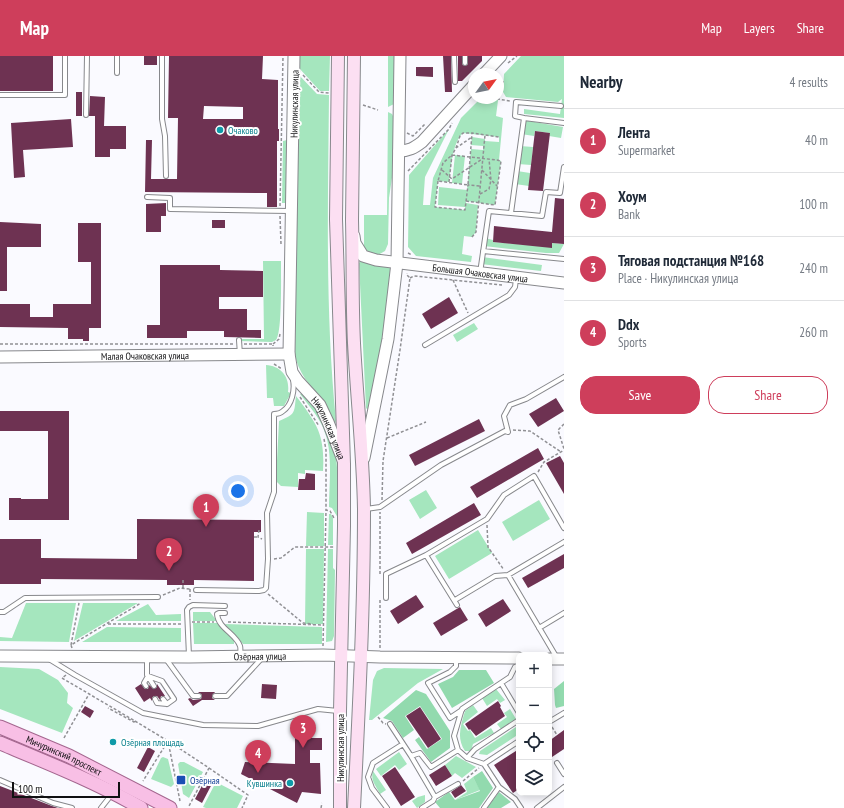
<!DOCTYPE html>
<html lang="en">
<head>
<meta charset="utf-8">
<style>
  body { margin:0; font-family:"PT Sans Narrow",sans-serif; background:#f2f2f3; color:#1f2937 }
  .controls { position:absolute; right:12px; bottom:12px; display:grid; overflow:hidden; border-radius:8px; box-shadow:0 2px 10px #0003 }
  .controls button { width:36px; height:36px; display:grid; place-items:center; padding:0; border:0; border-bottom:1px solid #e0e1e3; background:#fff; color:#1f2937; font:20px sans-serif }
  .compass { position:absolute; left:468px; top:12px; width:36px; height:36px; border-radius:50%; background:#fff; box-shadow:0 2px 10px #0003; rotate:57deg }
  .scale { position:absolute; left:12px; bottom:10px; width:108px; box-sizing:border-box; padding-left:4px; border:2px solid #101012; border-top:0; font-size:11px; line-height:14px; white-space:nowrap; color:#101012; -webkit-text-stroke:3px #fff; paint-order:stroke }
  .you { position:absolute; left:238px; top:435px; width:14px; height:14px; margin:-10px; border:3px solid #fff; border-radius:50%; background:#1a73e8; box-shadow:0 0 0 6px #1a73e833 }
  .badge { display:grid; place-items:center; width:26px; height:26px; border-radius:50%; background:#ce3e5b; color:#fff; font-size:13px; font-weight:700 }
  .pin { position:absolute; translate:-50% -33px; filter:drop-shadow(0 1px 2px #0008) }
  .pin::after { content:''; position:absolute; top:21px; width:14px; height:12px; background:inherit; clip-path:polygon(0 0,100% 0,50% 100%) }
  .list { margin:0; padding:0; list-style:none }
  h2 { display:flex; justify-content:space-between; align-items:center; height:52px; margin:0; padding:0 16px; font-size:17px }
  h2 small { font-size:13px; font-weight:400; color:#747a83 }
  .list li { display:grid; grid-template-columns:26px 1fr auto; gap:12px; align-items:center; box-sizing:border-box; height:64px; padding:0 16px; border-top:1px solid #e0e1e3 }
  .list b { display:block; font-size:15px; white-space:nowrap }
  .list p { margin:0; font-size:13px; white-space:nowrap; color:#747a83 }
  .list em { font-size:13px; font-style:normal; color:#747a83 }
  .actions { display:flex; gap:8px; padding:12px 16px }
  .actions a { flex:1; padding:9px 0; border:1px solid #ce3e5b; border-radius:16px; text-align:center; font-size:14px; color:#ce3e5b }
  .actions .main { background:#ce3e5b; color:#fff }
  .icon { flex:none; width:22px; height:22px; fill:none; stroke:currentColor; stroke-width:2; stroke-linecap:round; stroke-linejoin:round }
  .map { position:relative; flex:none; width:564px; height:752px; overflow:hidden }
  header { display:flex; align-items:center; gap:24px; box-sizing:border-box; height:56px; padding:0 20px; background:#ce3e5b; color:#fff }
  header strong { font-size:19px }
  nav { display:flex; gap:22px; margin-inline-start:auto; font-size:14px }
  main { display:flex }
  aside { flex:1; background:#fff }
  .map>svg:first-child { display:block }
</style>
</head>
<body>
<header>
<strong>Map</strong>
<nav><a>Map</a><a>Layers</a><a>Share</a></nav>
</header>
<main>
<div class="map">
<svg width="564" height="752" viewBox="0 0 564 752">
  <rect width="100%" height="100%" fill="#fafaff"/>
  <path fill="#a5e6be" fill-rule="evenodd" d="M299,0H330L329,35H320L299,12Z
    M388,0H395L394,48L388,51Z
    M521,0H564V62L524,58V53L560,58L562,43L558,46L506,41L503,36L504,18Z
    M299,19L317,38L329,39C328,148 325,257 336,365L335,368C331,363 330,357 326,351C315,334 299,320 295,299Z
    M501,21L496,60L503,62L499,104L501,105L495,149L466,145V147L478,149L476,176L472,181L464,180L462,198L472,200L471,206L416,200L408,191L409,119L449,73L425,121L423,149H430L433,122L461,62L481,42H498V24ZM463,77L499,81V86L485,85V83L472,81L471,89L483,90V94L471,93L467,134L439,131L438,149L465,151V154L435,151L438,125L449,126C451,112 452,87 463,77Z
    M388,56L392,58L394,62L393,115L389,142L388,188L385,195L378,199L366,196L364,192V159H387Z
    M523,64L563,71L561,82L549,80L550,77L535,75L534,80L521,78Z
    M287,84L289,100L288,147H282L283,85Z
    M520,90L533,91L531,109L518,108Z
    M455,99L465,100L462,128L452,127Z
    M517,115L530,117L529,130L515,128Z
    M485,182L493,184V186L552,191V187L564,188L559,197H546L484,190Z
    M482,201L542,209L541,215L481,208Z
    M263,205H281C281,219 282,272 277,282C276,285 275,284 272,286L239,285V283H264Z
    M361,205L391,210L386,267L368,354L366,352L359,207Z
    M474,267L478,273L457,286L453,279Z
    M266,309C281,310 290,321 288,336L291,337L284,350H274L273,342H267Z
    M305,337H308L335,386L338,424V462L332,452L329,451C329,429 333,398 325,377C321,363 309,350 300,338Z
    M296,340C317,368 325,378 323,415L305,414V418L298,417V431L281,430L276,425L279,365C296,358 294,357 296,340Z
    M426,434L437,452L420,463L409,444Z
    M539,444L550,463L513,485L502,466Z
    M307,456L324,457V490H306Z
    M329,458H331L333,462V489H328Z
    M478,474L492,497L449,523L435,500Z
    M306,493H324L323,568H305Z
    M328,493H333V512L335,514L334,580L332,585L326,586Z
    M26,547H76L69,586L0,585V581L12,582Z
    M83,547H138L74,585Z
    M148,548L156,559L181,558V565H116Z
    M193,556H210L217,565H193Z
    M193,567H219L234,585V588H194Z
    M225,568L322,571V588H243Z
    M107,571L181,572V586H82Z
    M0,611L39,613L58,624L68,637L67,647L73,652L62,677L0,653Z
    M384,612L443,613L418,627L372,664H369L373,624L377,615Z
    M496,633L505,644L500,647L497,643L487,650L482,642Z
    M473,649L478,656L463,668L468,675L470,674L475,682L491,672L494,677L473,688L471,695H465C456,682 461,669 465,655Z
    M510,653L516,663L501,673L497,668L507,661L504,657Z
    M519,669V678L487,699L479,698L480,695Z
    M399,696L407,708L399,714L395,709L381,720L376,713Z
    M456,700L476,711L462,722L455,717L452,720L445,709Z
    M163,701L168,703L174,728L171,731L151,723L161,702Z
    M180,706H184L203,716L189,742L183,738L178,708Z
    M373,715L386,734L380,738C376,730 370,724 373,715Z
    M473,721L480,734L455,744L467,736L464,728Z
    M216,726L243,740L237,752H206L203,751Z
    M425,739V746L417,752L412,745L418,741Z"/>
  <path fill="#92daae" d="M459,614H486L494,627L452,652L438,628L453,621Z
    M564,625V650L556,652L555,649L554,633Z
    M416,634L426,638L450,675V692L431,706L415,684L419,681L427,693L442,683L420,650L405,660L414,674L403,682L392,665L383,662Z
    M482,715L493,732L479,752H440L435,746L449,736L455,744L480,735L473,721Z
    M499,736L511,746L501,752H487Z"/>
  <path fill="#6e3252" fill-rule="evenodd" d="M0,0H53V35H0Z
    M144,0H157V9H144Z
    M169,0H263L262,23L278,24V73H279V85H277V151H267V137L145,136L146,84H152L151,123H177L178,62H168ZM204,50L243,51V63H203Z
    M443,0H451L452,36H445Z
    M458,0H462V8L465,10L468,8V0H482V5L462,25H458Z
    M416,11H433V21L416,20Z
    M76,36H82V60H76Z
    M90,40L105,41L104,70H126V93H110V101H95V60H89Z
    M71,63L73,91L23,94L25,121L14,122L11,67Z
    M535,75L550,77L543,135L528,134Z
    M555,142L564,143V188L552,187V192L493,186L494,170L552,176Z
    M166,147V160H161V176H146V148Z
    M212,164H225V172H212Z
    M0,166L41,168V191H7V235H0Z
    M78,167H101V272H89V285H83V283H68V272L0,271V248H30V261H53V248H91V206H78Z
    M160,209H220V214L263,215V241H219V253H247V274H261V282L224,281V275H187V282H147V269H160Z
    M449,241L458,257L431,273L422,258Z
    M556,342L564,355L538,371L529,358Z
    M0,355H69V464H9V442H21V443H48V375H0Z
    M479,363L485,375L415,410L409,399Z
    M538,392L544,403L477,442L470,431Z
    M560,400L564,407V438L546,407Z
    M306,417L315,418V434H298L299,423H305Z
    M474,447L481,459L412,498L406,487Z
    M137,463L261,464V476H254V525L194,524V529H167V524L41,523V528H0V483H41V502L137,503Z
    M564,498V512L528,532L522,522Z
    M416,539L424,551L398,568L390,555Z
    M503,543L511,555L486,571L478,558Z
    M460,551L468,564L441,580L433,567Z
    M141,628L145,633H148L149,629L154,633L157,631V628L165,640H161L160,644L157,640H154L152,642V645L150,642L144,646L135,632Z
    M262,628L277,629L276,643L261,642Z
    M198,636H215L212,640V642L215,644H202L193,650L188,643L190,642L193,644L201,643L202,639Z
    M498,645L501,650L500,651L505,660L476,680L470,673L469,674L465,668Z
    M85,650L94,655L90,662L81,656Z
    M420,651L441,683L428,692L406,660Z
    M564,674V693L549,703V685Z
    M295,682H322V694H310V707H320L321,738L302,736L297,747L241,718L245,706L295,708Z
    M148,691L155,695L144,716L137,712Z
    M519,693V733L513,737L494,709Z
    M445,709L452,720L436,730L429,719Z
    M395,711L415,741L401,750L382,720Z
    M206,722L213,726L202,747L195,743Z
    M461,729L466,735L455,742L451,736Z
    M0,730L52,750L58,752H0Z"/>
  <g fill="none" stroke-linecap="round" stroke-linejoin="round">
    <g stroke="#87888c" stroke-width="6">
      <path id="service" d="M117,0V17
        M162,0V63L165,80L166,120
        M454,0L455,26
        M465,7V0
        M0,39H65V0
        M86,59L87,0
        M524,62L515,60L516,46L561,50
        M147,141L170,142V153L290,155
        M511,157L524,62L564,67
        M483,195L564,203
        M480,217L489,155L542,160L546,136L560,137L564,111
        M239,284L240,299
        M425,289L509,239L515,231L516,223
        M366,453L380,451L441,409L505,375L508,376L504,360L510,349L526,343L564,321
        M426,499L487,463L504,439L534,420L564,472
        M508,519L557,602
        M196,534L259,535L264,534L266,532L268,503L267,457L274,436V358C277,358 281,357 283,355C292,349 295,334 293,324
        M386,542V518L426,499L457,549
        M455,544L495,520L508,519L564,486
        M0,556H4L25,542L158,541
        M225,557H219L217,558C218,572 236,578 240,590C241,593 240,597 240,600
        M539,572L564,557
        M189,600L187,554L189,551L193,549L225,550
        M147,601V619L154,630
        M456,602V610L450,616L428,627L450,662L462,654
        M49,603L75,619L143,657L203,669L258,670L318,653L338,655
        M166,603L193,640H199
        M501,627L519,657
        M146,630L144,627L148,620L162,625L174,643L167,648L163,643
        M215,640H227L262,602
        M155,643L157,647L167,648
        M549,666L564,657
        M390,668L411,700L420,697L431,711L458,694L467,702L484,708L499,731L484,752
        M458,694L454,680L462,653L510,621L515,611L519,609
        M411,700L435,741L433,745L422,752
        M467,702L475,693L519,664
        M557,707L564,718
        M484,708L519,685
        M0,724L53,747L72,752
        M499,731L515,743L521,752
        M435,741L458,728
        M101,752L112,738
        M387,752L372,732L368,721L373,707L403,688
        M537,752L564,731"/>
    </g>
    <g stroke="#87888c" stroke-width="13">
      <g id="tertiary">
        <path id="s1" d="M294,0L289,298L292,316L298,325L320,349L328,366L343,404"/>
        <path d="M484,18L501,0"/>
        <path d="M399,95C409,95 414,92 422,86L474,29"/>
        <path id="s2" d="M354,180L355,187L363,200L376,204L564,227"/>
        <path id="s3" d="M0,301L289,298"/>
        <path d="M364,402L388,283L397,207L400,0"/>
        <path id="s4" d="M0,600L189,601L323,599L380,601L519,602"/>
        <path d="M549,603H564"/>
      </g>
    </g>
    <g stroke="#87888c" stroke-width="14">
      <path id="secondary" d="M336,163L344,408V470L340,655V752
        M352,164C353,205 352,246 354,287C357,343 363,398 364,453C364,553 359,652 354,752"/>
    </g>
    <g stroke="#a4668f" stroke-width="15">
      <g id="primary">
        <path id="s5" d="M0,671L69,700L170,752"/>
        <path d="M0,687C48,707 96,726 141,752"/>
      </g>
    </g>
    <path stroke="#909094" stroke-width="1.5" stroke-dasharray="3 2" stroke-linecap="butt" d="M508,7L517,0
      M303,19L319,36L329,37
      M504,26H500L498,43L510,45
      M363,49L378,54
      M407,77L413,80L425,68
      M456,92L460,80L463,77H472
      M442,114L452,123L482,103
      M482,114L497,130
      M408,115L449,73L452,67
      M438,125L435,151L465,154L468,129L480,130
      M449,126L452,99L456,92L472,81
      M480,138L489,133L491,124L489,103
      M466,145L495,149L501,105L497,104L452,99L443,107L438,125L468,129L472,77L499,81
      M280,150L283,0
      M280,160L281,188
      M472,181L476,176L485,79
      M408,197L412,199
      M410,222L414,220L502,229
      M453,224L468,257
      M0,288H235
      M244,288H273V290
      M273,288L279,283L280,278
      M274,308L282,313
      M300,341L319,370
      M564,368L558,374L564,393
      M513,374L530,375L561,396
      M387,382L426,366
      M324,383L326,394V454
      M538,416L544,406L564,394
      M382,444L383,405L400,294L410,222L407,219V217
      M487,469L488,491L504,514
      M259,474L258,481L262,483
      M254,481H258
      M274,503L281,502L295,491H334
      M380,518V456
      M183,524V532
      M190,533V544
      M268,538L303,567L313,568
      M163,539L180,532L190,533
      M380,544V592
      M192,566H214
      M228,566L324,569
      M108,568H182
      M71,589L79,547
      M323,590L326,454L330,455L334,462
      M72,592L71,589L141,547
      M66,619L62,622L135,665L134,666L108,652
      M378,661L383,667L386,668
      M135,665L168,685L143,725
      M552,671L557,679
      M64,682L89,638
      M209,712L248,739L242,752
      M463,725L479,712
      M180,745L168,685L209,712L189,750
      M321,752L322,747"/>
    <use href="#service" stroke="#fff" stroke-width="4"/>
    <use href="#tertiary" stroke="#fff" stroke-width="11"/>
    <use href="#secondary" stroke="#fcdff2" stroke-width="12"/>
    <use href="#primary" stroke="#f8bfe5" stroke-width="13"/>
    <g stroke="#87888c" stroke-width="14" stroke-linecap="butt">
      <path id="secondary-bridge" d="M336,163L338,0
        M352,164L354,0"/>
    </g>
    <use href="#secondary-bridge" stroke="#fcdff2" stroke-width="12"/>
  </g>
  <g fill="#0f9aa8" stroke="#fff" stroke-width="1.5">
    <circle cx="220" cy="74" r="4"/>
    <circle cx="113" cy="686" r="4"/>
    <circle cx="290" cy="727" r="4"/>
  </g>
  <rect fill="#1a4fb4" stroke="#fff" stroke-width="1.5" x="176" y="719" width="10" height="10" rx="2"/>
  <g text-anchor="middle" stroke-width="4" stroke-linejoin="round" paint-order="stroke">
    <g font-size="10" fill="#101012" stroke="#fff">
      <text transform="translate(294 48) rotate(-89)" y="4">Никулинская улица</text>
      <text dy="4" stroke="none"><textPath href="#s2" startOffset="141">Большая Очаковская улица</textPath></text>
      <text dy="4" stroke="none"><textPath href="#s3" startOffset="145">Малая Очаковская улица</textPath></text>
      <text dy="4" stroke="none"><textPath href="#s1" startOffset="384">Никулинская улица</textPath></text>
      <text dy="4" stroke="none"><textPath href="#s4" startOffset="260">Озёрная улица</textPath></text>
      <text transform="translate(340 692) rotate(-90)" y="4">Никулинская улица</text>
      <text dy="4" stroke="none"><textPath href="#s5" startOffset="70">Мичуринский проспект</textPath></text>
    </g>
    <g font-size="10" fill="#0d838f" stroke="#fff" text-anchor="start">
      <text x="228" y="78">Очаково</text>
      <text x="121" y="690">Озёрная площадь</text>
      <text x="282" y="731" text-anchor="end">Кувшинка</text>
    </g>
    <g font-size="10" fill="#164399" stroke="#fff" text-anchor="start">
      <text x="190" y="728">Озёрная</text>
    </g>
  </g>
</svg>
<div class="controls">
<button>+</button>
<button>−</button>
<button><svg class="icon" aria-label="locate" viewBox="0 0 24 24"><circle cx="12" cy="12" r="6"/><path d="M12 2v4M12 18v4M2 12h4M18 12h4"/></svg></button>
<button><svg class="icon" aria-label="layers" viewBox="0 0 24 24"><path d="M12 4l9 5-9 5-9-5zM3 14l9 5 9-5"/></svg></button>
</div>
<svg class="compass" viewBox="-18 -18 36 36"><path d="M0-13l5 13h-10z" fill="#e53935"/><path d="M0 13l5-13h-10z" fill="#747a83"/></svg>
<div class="scale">100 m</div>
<div class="you"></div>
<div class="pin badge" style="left:206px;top:471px">1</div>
<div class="pin badge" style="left:169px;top:515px">2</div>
<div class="pin badge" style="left:303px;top:692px">3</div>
<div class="pin badge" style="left:258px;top:717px">4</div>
</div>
<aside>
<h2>Nearby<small>4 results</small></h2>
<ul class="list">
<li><span class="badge">1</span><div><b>Лента</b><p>Supermarket</p></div><em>40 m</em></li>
<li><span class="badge">2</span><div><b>Хоум</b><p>Bank</p></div><em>100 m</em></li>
<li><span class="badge">3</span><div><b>Тяговая подстанция №168</b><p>Place · Никулинская улица</p></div><em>240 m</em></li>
<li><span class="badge">4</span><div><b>Ddx</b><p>Sports</p></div><em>260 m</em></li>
</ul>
<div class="actions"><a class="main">Save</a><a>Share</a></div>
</aside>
</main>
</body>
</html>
